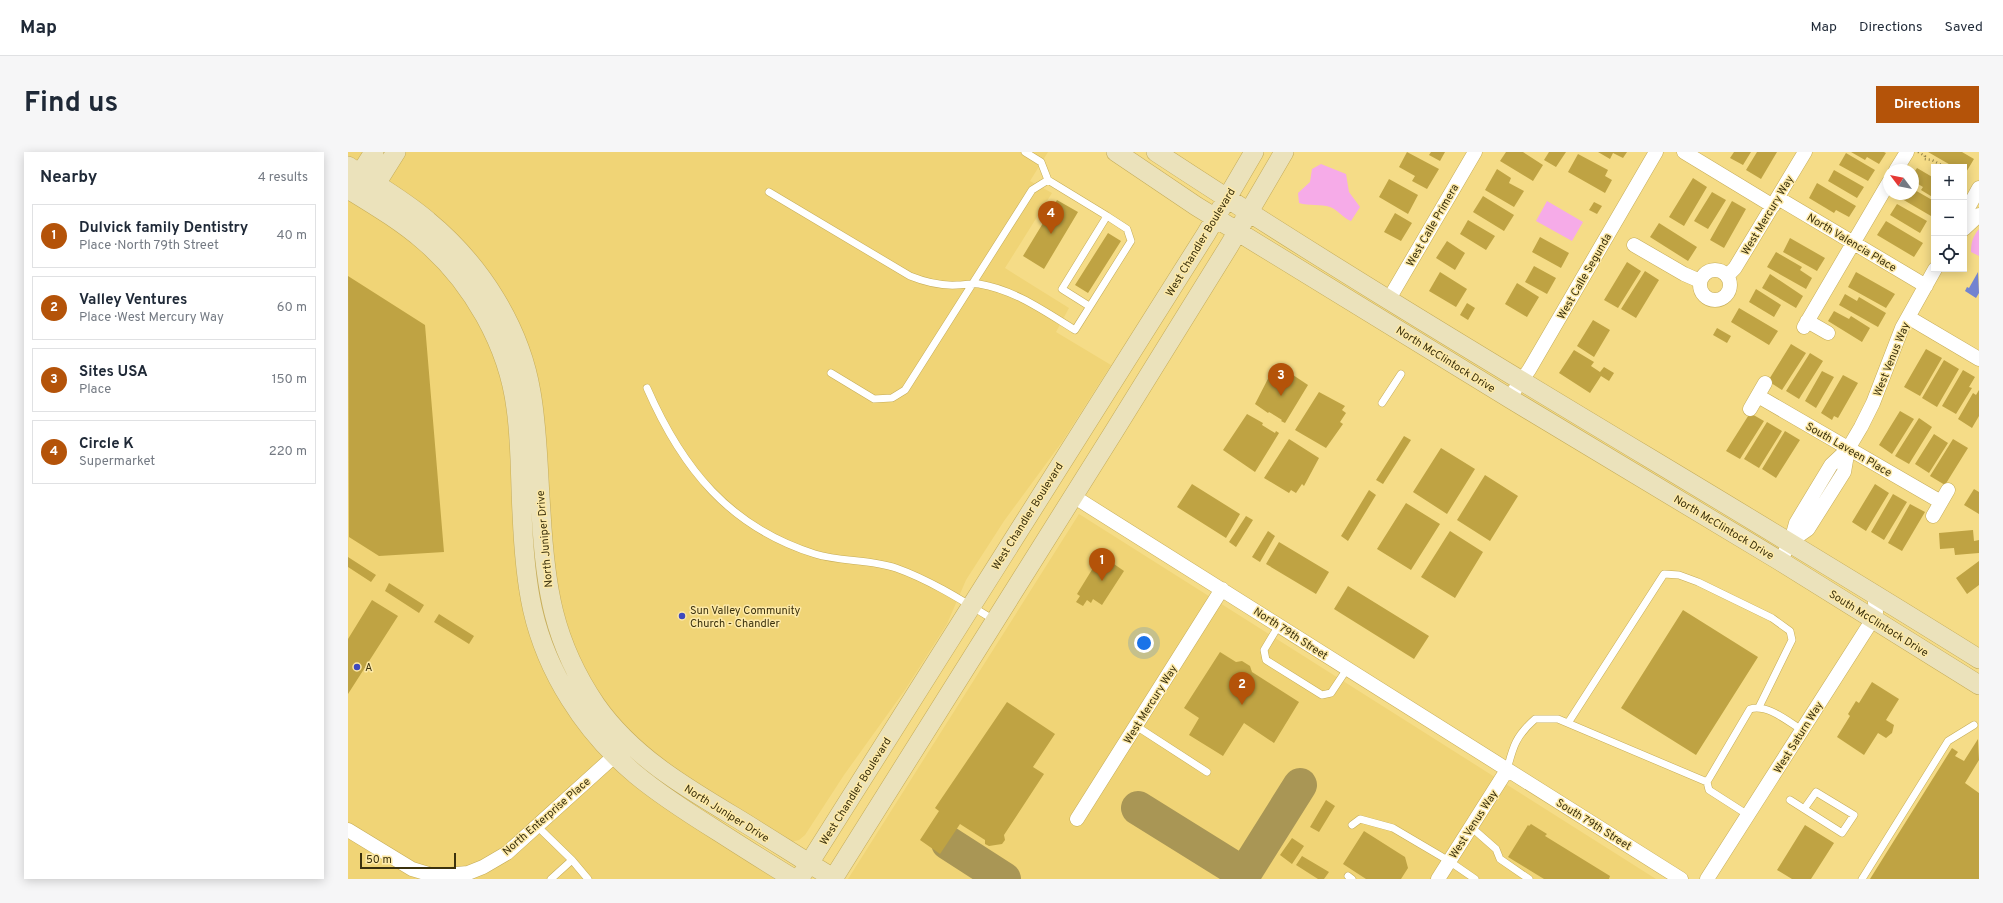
<!DOCTYPE html>
<html lang="en">
<head>
<meta charset="utf-8">
<style>
  body { margin:0; font-family:Overpass,sans-serif; background:#f6f6f7; color:#1f2937 }
  .controls { position:absolute; right:12px; top:12px; display:grid; overflow:hidden; border-radius:0px; box-shadow:0 2px 10px #0003 }
  .controls button { width:36px; height:36px; display:grid; place-items:center; padding:0; border:0; border-bottom:1px solid #e0e1e3; background:#fff; color:#1f2937; font:20px sans-serif }
  .compass { position:absolute; left:1535px; top:12px; width:36px; height:36px; border-radius:50%; background:#fff; box-shadow:0 2px 10px #0003; rotate:302deg }
  .scale { position:absolute; left:12px; bottom:10px; width:96px; box-sizing:border-box; padding-left:4px; border:2px solid #3b310d; border-top:0; font-size:11px; line-height:14px; white-space:nowrap; color:#3b310d; -webkit-text-stroke:3px #fde9a7; paint-order:stroke }
  .you { position:absolute; left:796px; top:491px; width:14px; height:14px; margin:-10px; border:3px solid #fff; border-radius:50%; background:#1a73e8; box-shadow:0 0 0 6px #1a73e833 }
  .badge { display:grid; place-items:center; width:26px; height:26px; border-radius:50%; background:#b45309; color:#fff; font-size:13px; font-weight:700 }
  .pin { position:absolute; translate:-50% -33px; filter:drop-shadow(0 1px 2px #0008) }
  .pin::after { content:''; position:absolute; top:21px; width:14px; height:12px; background:inherit; clip-path:polygon(0 0,100% 0,50% 100%) }
  .list { margin:0; padding:0; list-style:none }
  h2 { display:flex; justify-content:space-between; align-items:center; height:52px; margin:0; padding:0 16px; font-size:17px }
  h2 small { font-size:13px; font-weight:400; color:#747a83 }
  .list li { display:grid; grid-template-columns:26px 1fr auto; gap:12px; align-items:center; box-sizing:border-box; height:64px; margin:0 8px 8px; padding:0 8px; border:1px solid #e0e1e3; border-radius:0px }
  .list b { display:block; font-size:15px; white-space:nowrap }
  .list p { margin:0; font-size:13px; white-space:nowrap; color:#747a83 }
  .list em { font-size:13px; font-style:normal; color:#747a83 }
  .icon { flex:none; width:22px; height:22px; fill:none; stroke:currentColor; stroke-width:2; stroke-linecap:round; stroke-linejoin:round }
  .map { position:relative; flex:none; width:1631px; height:727px; overflow:hidden; border-radius:0px }
  header { display:flex; align-items:center; gap:24px; box-sizing:border-box; height:56px; padding:0 20px; background:#fff; border-bottom:1px solid #e0e1e3 }
  header strong { font-size:19px }
  nav { display:flex; gap:22px; margin-inline-start:auto; font-size:14px }
  .intro { display:flex; align-items:center; justify-content:space-between; box-sizing:border-box; height:96px; padding:0 24px }
  h1 { margin:0; font-size:28px }
  .button { padding:10px 18px; border-radius:0px; background:#b45309; color:#fff; font-size:14px; font-weight:700 }
  main { display:flex; gap:24px; padding:0 24px }
  aside { flex:1; background:#fff; border-radius:0px; box-shadow:0 2px 10px #0003 }
  .map>svg:first-child { display:block }
</style>
</head>
<body>
<header>
<strong>Map</strong>
<nav><a>Map</a><a>Directions</a><a>Saved</a></nav>
</header>
<div class="intro"><h1>Find us</h1><a class="button">Directions</a></div>
<main>
<aside>
<h2>Nearby<small>4 results</small></h2>
<ul class="list">
<li><span class="badge">1</span><div><b>Dulvick family Dentistry</b><p>Place · North 79th Street</p></div><em>40 m</em></li>
<li><span class="badge">2</span><div><b>Valley Ventures</b><p>Place · West Mercury Way</p></div><em>60 m</em></li>
<li><span class="badge">3</span><div><b>Sites USA</b><p>Place</p></div><em>150 m</em></li>
<li><span class="badge">4</span><div><b>Circle K</b><p>Supermarket</p></div><em>220 m</em></li>
</ul>
</aside>
<div class="map">
<svg width="1631" height="727" viewBox="0 0 1631 727">
  <rect width="100%" height="100%" fill="#f5dc87"/>
  <path fill="#f0d476" d="M0,0H700L682,29L704,41L657,116L721,156L708,180L763,213L714,290L656,369L618,428L599,472L557,538L496,623L457,683L451,688L443,690L347,632L289,591L243,533L224,494L210,454L176,461L192,510L227,570L426,727H0Z
    M731,362L1308,727H500Z"/>
  <path fill="#f6abe8" d="M973,12L998,22L1001,40L1012,55L1003,69C995,66 990,58 982,55C973,52 961,54 951,51L950,41L962,30L964,17Z
    M1199,49L1235,70L1224,89L1188,69Z
    M1631,77V104L1623,100C1623,90 1625,84 1631,77Z"/>
  <path fill="#7283d0" d="M1630,120L1631,141L1628,146L1617,139L1619,135L1621,136Z"/>
  <g fill="none" stroke-linecap="round" stroke-linejoin="round">
    <path stroke="#a99655" stroke-width="34" d="M790,656L896,722
      M600,691L656,727
      M893,727L952,633"/>
  </g>
  <path fill="#bfa343" d="M1059,0L1091,17L1079,37L1064,29L1067,24L1051,15Z
    M1083,0H1097L1092,9L1081,3Z
    M1158,0H1175L1195,13L1185,29L1152,9Z
    M1201,0H1218L1208,15L1196,8Z
    M1250,0H1279L1275,6L1265,1L1262,7Z
    M1386,0H1403L1395,13L1382,6Z
    M1409,0H1429L1413,27L1398,18Z
    M1503,0H1536L1538,1L1531,12L1519,5L1517,8Z
    M1580,0H1614L1626,7L1617,22L1616,15H1606Z
    M1498,1L1527,18L1520,29L1491,13Z
    M1230,2L1260,18L1257,24L1264,28L1257,41L1220,20Z
    M1569,16L1586,26V46L1573,38L1575,35L1565,29V22Z
    M1149,17L1163,26L1161,31L1176,39L1166,55L1137,38Z
    M1486,18L1516,35L1509,46L1480,29Z
    M1345,26L1359,35L1336,74L1321,65Z
    M1041,27L1070,43L1060,62L1031,45Z
    M1469,31L1508,54L1501,65L1488,58L1486,61L1461,46Z
    M1565,37L1586,49V59L1583,64L1554,47L1557,42H1565Z
    M1364,40L1378,48L1360,77L1346,69Z
    M1135,44L1166,63L1156,79L1125,60Z
    M709,48L730,60L696,117L675,104Z
    M1384,49L1398,57L1376,96L1362,88Z
    M1246,50L1254,54L1249,62L1241,58Z
    M1549,52L1579,69L1572,81L1542,63Z
    M1047,61L1064,71L1053,89L1036,80Z
    M1120,68L1147,84L1138,98L1112,82Z
    M1538,69L1575,91L1566,105L1529,83Z
    M1311,71L1349,95L1340,109L1302,85Z
    M760,81L773,89L740,141L727,133Z
    M1192,85L1221,101L1213,116L1184,100Z
    M1442,86L1477,106L1469,119L1435,100Z
    M1099,89L1117,101L1107,118L1088,106Z
    M1428,100L1454,115L1452,118L1464,126L1458,137L1419,115Z
    M1279,110L1293,119L1270,156L1256,148Z
    M1186,114L1208,126L1199,142L1177,130Z
    M1297,119L1311,128L1288,166L1273,157Z
    M1092,120L1119,137L1108,155L1081,139Z
    M1508,120L1547,142L1538,156L1500,135Z
    M1422,122L1455,144L1448,156L1414,136Z
    M0,124L77,173L96,400L31,404L1,385Z
    M1169,131L1191,145L1179,165L1157,152Z
    M1408,137L1433,153L1426,165L1401,150Z
    M1497,142L1509,149L1511,145L1538,161L1530,175L1491,153Z
    M1119,151L1127,156L1120,168L1112,163Z
    M1391,156L1430,179L1421,193L1383,170Z
    M1486,159L1501,167L1503,164L1522,176L1514,190L1480,169Z
    M1245,168L1262,178L1246,205L1229,194Z
    M1369,176L1383,184L1379,191L1365,183Z
    M1443,192L1458,201L1434,238L1420,229Z
    M1578,197L1594,206L1572,244L1556,235Z
    M1226,198L1246,210L1243,214L1252,220L1256,215L1266,221L1261,229L1253,224L1242,241L1211,221Z
    M1462,201L1475,209L1451,247L1438,239Z
    M1596,208L1611,217L1589,255L1574,246Z
    M930,216L935,219L936,217L960,233L937,271L933,269L934,268L921,260L920,261L907,252L924,219Z
    M1615,218L1627,225L1621,235L1624,236L1608,262L1594,254Z
    M1474,219L1486,225L1468,256L1457,249Z
    M1495,223L1510,231L1490,266L1486,264L1484,268L1473,261Z
    M1631,238V264L1624,276L1610,267L1625,241L1628,243Z
    M971,240L997,254L994,258L998,261L992,270L995,272L978,296L947,278Z
    M1552,259L1566,267L1544,302L1531,293Z
    M1402,261L1416,269L1392,307L1378,299Z
    M899,262L915,271L914,273L927,281L928,279L931,281L907,320L875,298Z
    M1571,266L1584,275L1561,312L1547,304Z
    M1419,270L1434,279L1411,316L1396,307Z
    M1437,279L1452,288L1428,326L1414,317Z
    M1586,282L1600,291L1581,321L1567,312Z
    M1056,284L1063,288L1035,332L1028,328Z
    M941,287L971,306L956,334L954,332L948,341L943,338L941,341L916,326Z
    M1605,287L1620,296L1597,333L1582,324Z
    M1093,296L1127,317L1099,362L1065,340Z
    M1137,323L1170,344L1142,389L1109,368Z
    M844,332L892,362L878,386L829,355Z
    M1527,332L1541,341L1518,379L1504,370Z
    M1626,337L1631,340V362L1616,353Z
    M1021,338L1028,343L1000,389L993,384Z
    M1545,342L1559,350L1536,388L1523,380Z
    M1058,351L1092,372L1063,418L1029,397Z
    M1562,352L1577,360L1554,399L1540,391Z
    M898,364L905,368L888,395L881,390Z
    M1625,378L1626,389L1631,388V401L1607,403L1606,396L1592,397L1591,381Z
    M920,379L927,384L912,410L904,405Z
    M1102,379L1135,400L1107,446L1073,425Z
    M931,390L981,420L968,442L918,412Z
    M753,403L776,419L754,453L745,447L743,451L739,448L735,454L728,450L732,444L729,442Z
    M0,405L28,423L23,430L0,415Z
    M1631,409V433L1619,442L1608,426Z
    M41,431L76,453L71,461L37,439Z
    M1000,434L1081,484L1066,507L986,457Z
    M24,448L50,464L0,542V487Z
    M1335,458L1410,505L1348,603L1273,556Z
    M91,462L126,484L121,492L86,470Z
    M872,500L888,510L894,509L902,514L904,520L951,550L926,591L896,571L875,604L841,583L851,566L836,556Z
    M1524,530L1551,547L1538,568L1546,573L1544,581L1538,586L1530,581L1516,603L1489,585L1502,564L1500,562L1508,549L1511,551Z
    M659,550L707,582L685,615L696,622L656,683L657,688L654,692L641,694L637,692V688L612,672L592,702L572,688L591,659L587,656Z
    M1630,587L1631,608L1617,631L1631,641V727H1522L1604,596L1610,600L1607,604L1616,609Z
    M978,648L987,654L971,680L962,675Z
    M1183,672L1199,682L1197,684L1262,724L1261,727H1196L1160,705L1180,673L1181,674Z
    M1457,673L1486,691L1463,727H1444L1429,718Z
    M1016,679L1057,705L1060,716L1053,727H1018L995,712Z
    M944,686L956,694L944,712L932,703Z
    M954,704L981,720L976,727H970L948,713Z"/>
  <g fill="none" stroke-linecap="round" stroke-linejoin="round">
    <g stroke="#c5ac58" stroke-width="8">
      <path id="lane" d="M677,0L693,10L700,28L759,64L714,137L741,154
        M421,40L562,124C577,130 592,134 609,133C616,133 624,131 631,132C667,138 696,159 727,178L783,89L779,77L759,64
        M483,221L526,247L544,246L557,238L684,38L700,28
        M299,236C334,316 381,375 467,402C493,410 522,407 548,416C582,428 615,449 646,468
        M1034,251L1053,222
        M931,473L916,498L918,508L974,543L983,541L999,517
        M1220,571L1316,422L1331,423L1350,430L1424,466L1442,479L1444,488L1411,555
        M788,574L859,620
        M1159,618C1165,594 1168,584 1187,567H1210L1359,630
        M1442,648L1494,681L1506,663L1468,640L1456,657
        M1400,663L1361,638L1359,630L1402,557C1420,552 1439,569 1454,578
        M1004,673L1012,667L1045,676L1101,709L1127,727
        M189,674L224,708L203,727
        M1123,675L1148,697L1152,707L1181,727
        M224,708L240,727
        M1000,724L1004,727
        M1514,727L1600,589L1626,573"/>
    </g>
    <g stroke="#c5ac58" stroke-width="15">
      <path id="street" d="M1336,0L1425,54
        M1548,18L1559,0
        M1430,46L1578,134
        M1616,63L1631,36
        M1616,77L1631,63
        M1286,93L1336,122L1352,129
        M1352 133a15 15 0 1 1 30 0a15 15 0 1 1-30 0Z
        M1379,124L1387,116L1457,0
        M1041,147L1127,0
        M1560,165L1631,207
        M1459,169L1480,181
        M1456,175L1541,30
        M1410,244L1593,350
        M1161,246L1181,218L1308,0
        M1402,257L1417,231
        M725,344L1333,727
        M1585,364L1600,338
        M1443,389L1460,377L1496,320L1500,297
        M1432,409L1443,389L1448,371L1483,313L1500,297L1513,275L1525,251L1554,176L1587,117
        M729,667L874,437
        M0,678L64,717L87,724L120,721L135,715L159,701L273,598
        M1090,727L1159,618
        M1359,727L1525,467L1528,460L1526,441"/>
    </g>
    <g stroke="#c5ac58" stroke-width="20">
      <path id="secondary" d="M768,0L848,54L1161,246L1432,409L1631,533
        M808,0C1077,177 1358,336 1631,507
        M0,14C27,32 56,48 80,69C132,112 172,174 183,240C190,279 190,320 193,360C197,434 205,490 248,553C283,603 335,634 387,665C420,685 452,706 485,726
        M5,33L26,0
        M0,37C26,53 53,69 76,89C124,130 160,193 168,256C173,290 172,326 174,361C177,432 183,485 222,547C261,610 310,642 371,680C396,696 421,712 446,727
        M21,43L48,0
        M455,721L858,82L906,0
        M485,727L765,281L881,94L936,0"/>
    </g>
    <path stroke="#938247" stroke-width="2.5" stroke-dasharray="1 3" stroke-linecap="butt" d="M1570,0L1577,4L1576,7L1584,8L1597,15"/>
    <use href="#lane" stroke="#fff" stroke-width="7"/>
    <use href="#street" stroke="#fff" stroke-width="14"/>
    <use href="#secondary" stroke="#ebe2bb" stroke-width="19"/>
  </g>
  <g fill="#3e49bd" stroke="#fde9a7" stroke-width="1.5">
    <circle cx="334" cy="464" r="4"/>
    <circle cx="9" cy="515" r="4"/>
  </g>
  <g text-anchor="middle" stroke-width="3" stroke-linejoin="round" paint-order="stroke">
    <g font-size="11" fill="#3b310d" stroke="#fde9a7">
      <text transform="translate(1419 63) rotate(-59)" y="4">West Mercury Way</text>
      <text transform="translate(1084 73) rotate(-60)" y="4">West Calle Primera</text>
      <text transform="translate(852 90) rotate(-59)" y="4">West Chandler Boulevard</text>
      <text transform="translate(1504 90) rotate(31)" y="4">North Valencia Place</text>
      <text transform="translate(1236 124) rotate(-60)" y="4">West Calle Segunda</text>
      <text transform="translate(1098 207) rotate(32)" y="4">North McClintock Drive</text>
      <text transform="translate(1543 207) rotate(-68)" y="4">West Venus Way</text>
      <text transform="translate(1501 297) rotate(30)" y="4">South Laveen Place</text>
      <text transform="translate(679 364) rotate(-58)" y="4">West Chandler Boulevard</text>
      <text transform="translate(1376 375) rotate(31)" y="4">North McClintock Drive</text>
      <text transform="translate(196 387) rotate(-95)" y="4">North Juniper Drive</text>
      <text transform="translate(1531 471) rotate(32)" y="4">South McClintock Drive</text>
      <text transform="translate(943 481) rotate(33)" y="4">North 79th Street</text>
      <text transform="translate(802 552) rotate(-58)" y="4">West Mercury Way</text>
      <text transform="translate(1450 585) rotate(-58)" y="4">West Saturn Way</text>
      <text transform="translate(507 639) rotate(-58)" y="4">West Chandler Boulevard</text>
      <text transform="translate(379 661) rotate(32)" y="4">North Juniper Drive</text>
      <text transform="translate(198 664) rotate(-41)" y="4">North Enterprise Place</text>
      <text transform="translate(1125 672) rotate(-57)" y="4">West Venus Way</text>
      <text transform="translate(1246 672) rotate(32)" y="4">South 79th Street</text>
    </g>
    <g font-size="11" fill="#3b310d" stroke="#fde9a7" text-anchor="start">
      <text x="342" y="462">Sun Valley Community<tspan x="342" dy="13">Church - Chandler</tspan></text>
      <text x="17" y="519">A</text>
    </g>
  </g>
</svg>
<div class="controls">
<button>+</button>
<button>−</button>
<button><svg class="icon" aria-label="locate" viewBox="0 0 24 24"><circle cx="12" cy="12" r="6"/><path d="M12 2v4M12 18v4M2 12h4M18 12h4"/></svg></button>
</div>
<svg class="compass" viewBox="-18 -18 36 36"><path d="M0-13l5 13h-10z" fill="#e53935"/><path d="M0 13l5-13h-10z" fill="#747a83"/></svg>
<div class="scale">50 m</div>
<div class="you"></div>
<div class="pin badge" style="left:754px;top:429px">1</div>
<div class="pin badge" style="left:894px;top:553px">2</div>
<div class="pin badge" style="left:933px;top:244px">3</div>
<div class="pin badge" style="left:703px;top:82px">4</div>
</div>
</main>
</body>
</html>
